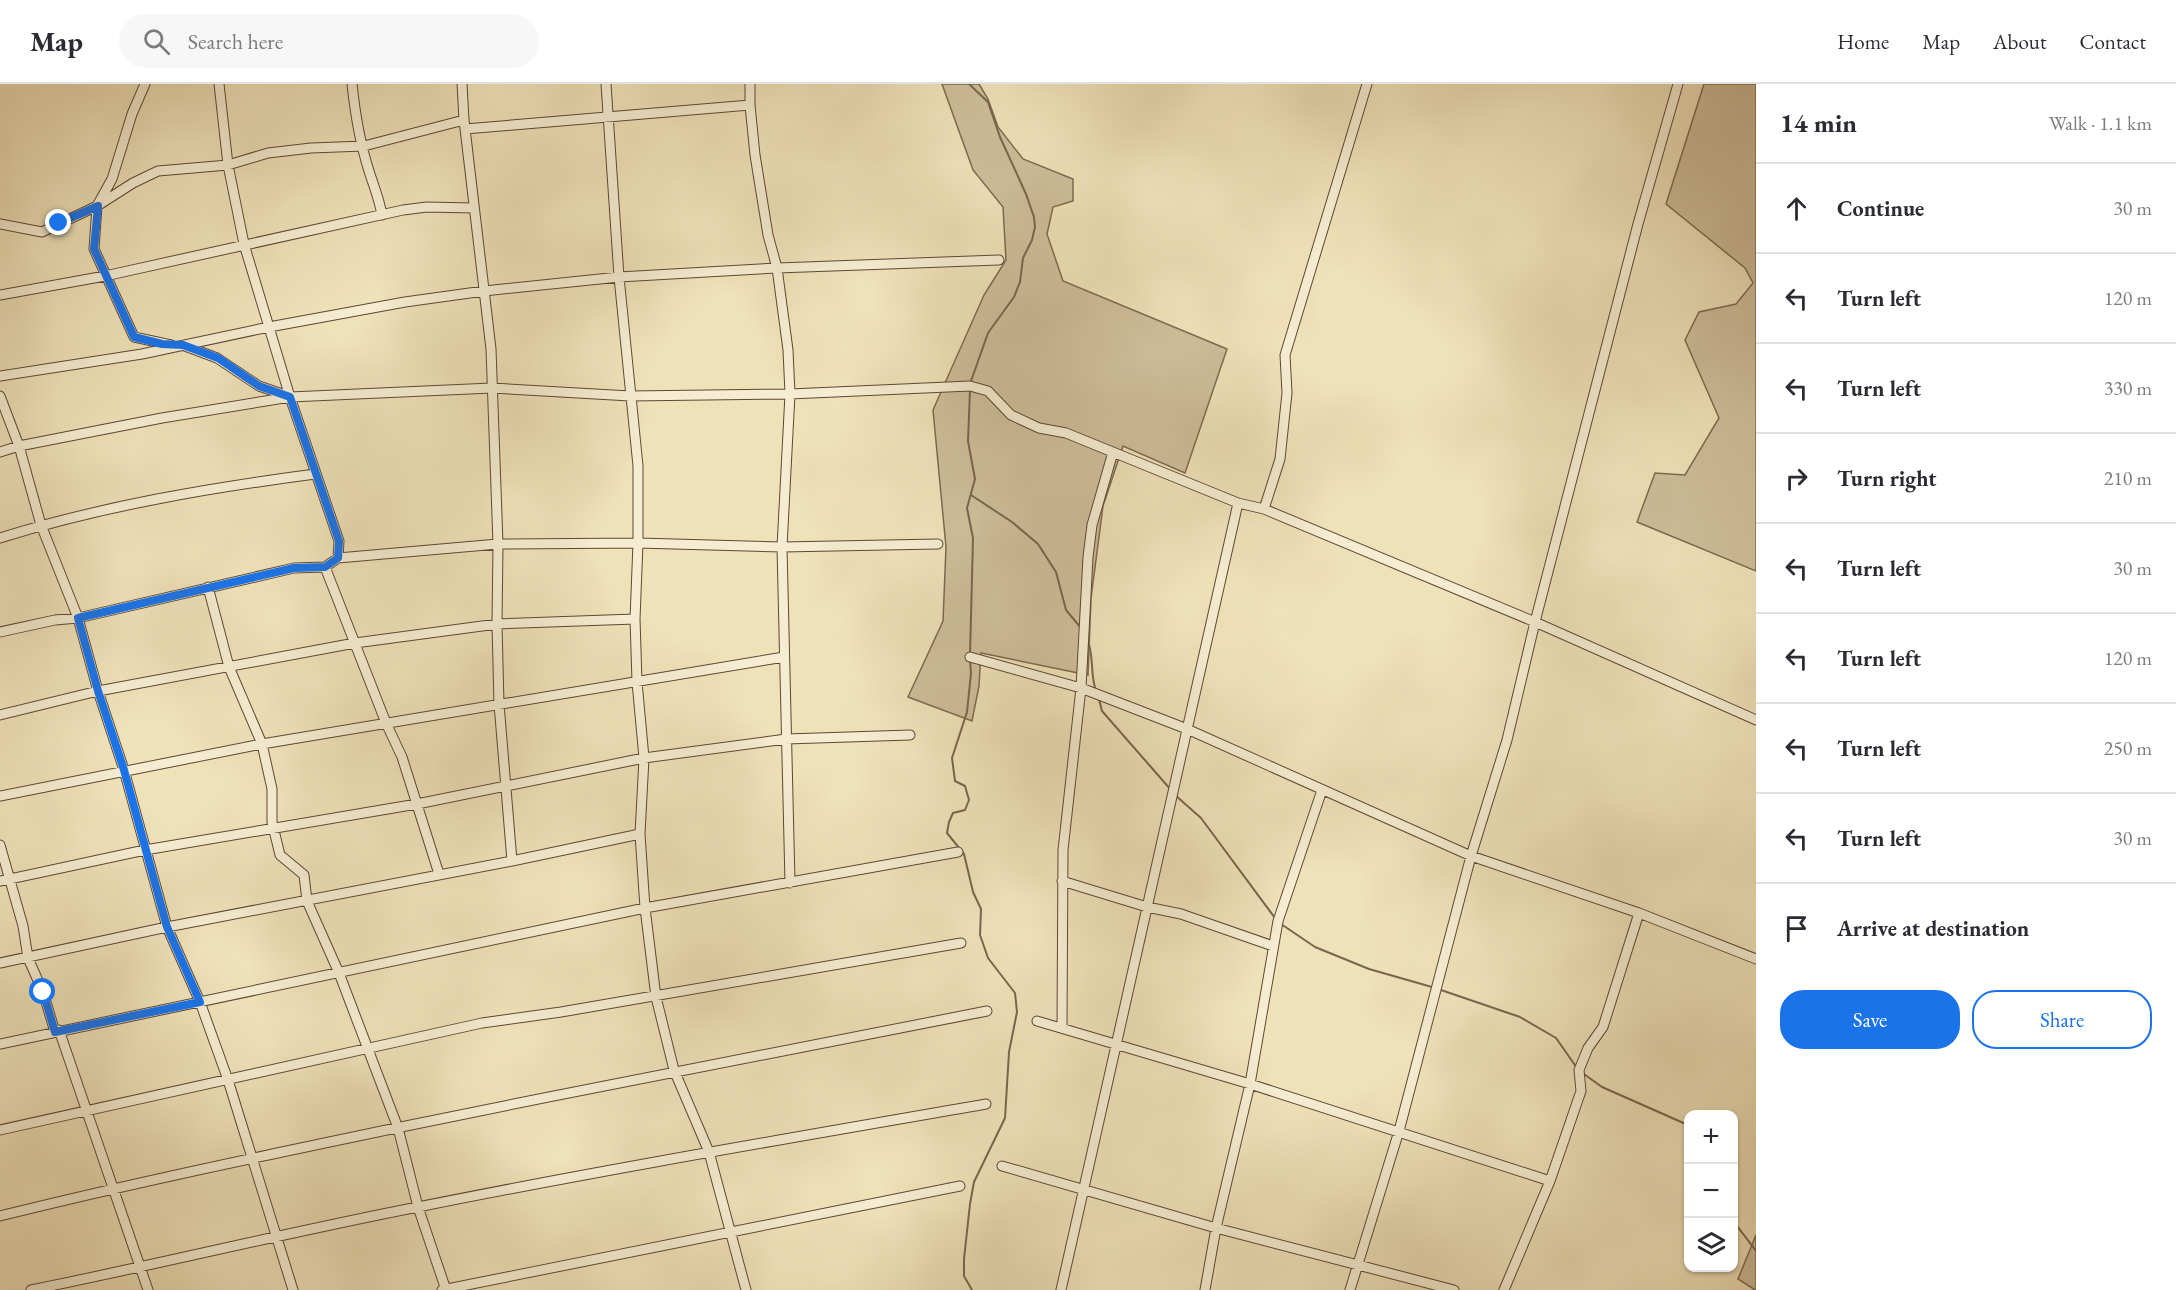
<!DOCTYPE html>
<html lang="en">
<head>
<meta charset="utf-8">
<style>
  body { margin:0; font-family:"EB Garamond",serif; background:#f7f7f7; color:#2b2b33 }
  .controls { position:absolute; right:18px; bottom:18px; display:grid; overflow:hidden; border-radius:12px; box-shadow:0 2px 4px #0004 }
  .controls button { width:54px; height:54px; display:grid; place-items:center; padding:0; border:0; border-bottom:2px solid #e1e1e2; background:#fff; color:#2b2b33; font:30px sans-serif }
  .stop { position:absolute; width:18px; height:18px; margin:-14px; border:4px solid #1a73e8; border-radius:50%; background:#fff }
  .stop.end { background:#1a73e8; border-color:#fff; box-shadow:0 2px 6px #0008 }
  .list { margin:0; padding:0; list-style:none }
  h2 { display:flex; justify-content:space-between; align-items:center; height:78px; margin:0; padding:0 24px; font-size:26px }
  h2 small { font-size:20px; font-weight:400; color:#7c7c81 }
  .list li { display:grid; grid-template-columns:39px 1fr auto; gap:18px; align-items:center; box-sizing:border-box; height:90px; padding:0 24px; border-top:2px solid #e1e1e2 }
  .list b { display:block; font-size:22px; white-space:nowrap }
  .list em { font-size:20px; font-style:normal; color:#7c7c81 }
  .actions { display:flex; gap:12px; padding:18px 24px }
  .actions a { flex:1; padding:14px 0; border:2px solid #1a73e8; border-radius:24px; text-align:center; font-size:21px; color:#1a73e8 }
  .actions .main { background:#1a73e8; color:#fff }
  .icon { flex:none; width:33px; height:33px; fill:none; stroke:currentColor; stroke-width:2; stroke-linecap:round; stroke-linejoin:round }
  .map { position:relative; flex:none; width:1756px; height:1206px; overflow:hidden }
  header { display:flex; align-items:center; gap:36px; box-sizing:border-box; height:84px; padding:0 30px; background:#fff; border-bottom:2px solid #e1e1e2 }
  header strong { font-size:28px }
  nav { display:flex; gap:33px; margin-inline-start:auto; font-size:21px }
  .search { width:420px; height:54px; background:#f7f7f7; display:flex; align-items:center; gap:15px; box-sizing:border-box; padding:0 21px; border-radius:33px; color:#7c7c81; font-size:22px }
  main { display:flex }
  aside { flex:1; background:#fff }
  .map>svg:first-child { display:block }
</style>
</head>
<body>
<header>
<strong>Map</strong>
<div class="search"><svg class="icon" aria-label="search" viewBox="0 0 24 24"><circle cx="10" cy="10" r="6"/><path d="M15 15l6 6"/></svg>Search here</div>
<nav><a>Home</a><a>Map</a><a>About</a><a>Contact</a></nav>
</header>
<main>
<div class="map">
<svg width="1756" height="1206" viewBox="0 0 1756 1206">
  <rect width="100%" height="100%" fill="#efe1b8"/>
  <filter id="stains"><feTurbulence type="fractalNoise" baseFrequency=".00333" numOctaves="4"/><feColorMatrix values="0 0 0 0 .2 0 0 0 0 .09 0 0 0 0 .02 0 0 0 .5 -.17"/></filter>
  <radialGradient id="worn" r=".72"><stop offset=".6" stop-color="#630" stop-opacity="0"/><stop offset="1" stop-color="#630" stop-opacity=".3"/></radialGradient>
  <path fill="#cebe9a" stroke="#7d6a51" stroke-width="1.5" d="M942,0H979L988,15L998,43L1023,75L1073,95V117L1053,123L1047,150L1063,197L1227,265L1185,389L1123,362L1103,422L1091,514L1088,591L981,569L979,602L972,637L908,613L943,537L946,463L933,326L984,211L1006,176L1003,123L973,86Z
    M1704,0H1756V487L1637,438L1655,389L1685,391L1719,334L1685,256L1699,228L1736,220L1753,199L1745,184L1666,120Z
    M1756,1151V1206H1755L1738,1195Z"/>
  <g fill="none" stroke-linecap="round" stroke-linejoin="round">
    <path stroke="#79664e" stroke-width="2" d="M969,0L988,18L1000,53L1026,110L1034,133L1035,143L1032,156L1023,174L1020,198L1014,213L988,249L970,300
      M970,306L968,357L975,395L967,424L973,454L970,571
      M971,411L1012,438L1038,460L1056,488L1066,526L1081,544
      M1088,557C1094,573 1090,590 1096,607
      M970,576L971,589L967,628L952,674L955,697L965,702L969,716L965,726L953,729L949,738L947,749L964,770L973,808L981,825L980,851L988,874L1015,909L1017,928L1009,968L1005,1034L974,1098L970,1120L964,1175V1192L972,1206
      M1099,615L1102,627L1171,706
      M1175,711L1201,734L1275,834
      M1281,840L1315,863L1369,885L1432,903
      M1438,905L1520,933L1556,954L1577,984
      M1581,988L1602,1003L1688,1041
      M1734,1138L1756,1167"/>
    <g stroke="#5d4834" stroke-width="11">
      <path id="minor" d="M145,0L132,30L112,95L97,122L94,165L134,253L171,261
        M219,0L228,81L244,160L290,313L339,457L338,474
        M352,0C355,29 360,59 369,87C374,103 379,114 382,131
        M462,0L464,36L491,265L498,460L497,540L499,620L512,777
        M606,0L619,193L638,382V459L635,535L637,598L644,674L640,750L645,824L656,913L674,986L709,1068L746,1206
        M750,0V21L755,71L768,151L777,184L788,266L790,310L782,463L790,799
        M465,45L750,21
        M0,140L42,148L97,122L133,99L158,87L228,81L268,69L311,64L364,62L464,36
        M0,211L105,192L403,126L427,123L474,124
        M185,262L217,274L259,302L288,312
        M0,292L142,270L269,243L405,218L484,207L619,193L777,184L999,176
        M0,312L19,362L41,441L78,534L98,607L124,686L167,843L200,918L228,996L293,1206
        M0,368L19,362L162,334L290,313L492,304L630,312L790,310L970,302L988,307L1011,331L1039,344L1066,349L1238,419L1264,425L1535,538L1756,636
        M1264,425L1280,375L1287,309L1285,271L1367,0
        M0,454C102,422 209,404 315,390
        M325,483L386,639L402,673L439,790
        M208,503L229,583L262,660L272,705V738L280,771L304,791L307,817L339,889L398,1044L418,1123L446,1206
        M0,548L55,536L78,534L294,484L325,483L338,474L498,460L638,459L782,463L938,460
        M970,573L1081,604L1187,645L1471,772L1639,829L1756,875
        M0,631L98,607L355,559L497,540L635,535
        M0,712L262,660L784,573
        M0,761L23,842L28,874L43,908L55,948
        M0,797L145,766L417,720L644,674L786,655L910,651
        M1062,797L1147,823L1181,830L1273,862
        M0,879L167,843L512,777L640,750
        M1037,937L1250,1000L1550,1097
        M1062,944L1063,766L1081,604L1088,473L1092,441L1113,368
        M59,946L148,1206
        M0,960L645,824L958,768
        M0,1046L482,939L561,928L961,859
        M1002,1082L1216,1144L1454,1206
        M0,1132C133,1099 267,1071 401,1043C596,1003 791,964 987,927
        M31,1206C160,1180 289,1148 418,1123C607,1085 797,1053 986,1020
        M442,1206L960,1102
        M1061,1206L1238,419
        M1205,1206L1216,1144L1250,1000L1278,837L1322,706
        M1350,1206L1399,1047L1471,772L1507,656L1535,538L1638,140L1678,0
        M1504,1206L1550,1097L1581,1007L1579,986L1588,964L1603,943L1639,829"/>
    </g>
    <use href="#minor" stroke="#f5ecd1" stroke-width="9"/>
  </g>
  <g fill="none" stroke-linecap="round" stroke-linejoin="round">
    <path stroke="#1a73e8" stroke-width="8" d="M43,908L55,948L200,918L167,843L124,686L98,607L78,534L294,484L325,483L338,474L339,457L290,313L259,302L218,274L183,261L162,260L134,253L94,165L98,122L59,139"/>
  </g>
  <rect width="100%" height="100%" filter="url(#stains)"/>
  <rect width="100%" height="100%" fill="url(#worn)"/>
</svg>
<div class="controls">
<button>+</button>
<button>−</button>
<button><svg class="icon" aria-label="layers" viewBox="0 0 24 24"><path d="M12 4l9 5-9 5-9-5zM3 14l9 5 9-5"/></svg></button>
</div>
<div class="stop" style="left:43px;top:908px"></div>
<div class="stop end" style="left:59px;top:139px"></div>
</div>
<aside>
<h2>14 min<small>Walk · 1.1 km</small></h2>
<ul class="list">
<li><svg class="icon" aria-label="ahead" viewBox="0 0 24 24"><path d="M12 20V5M6 11l6-6 6 6"/></svg><div><b>Continue</b></div><em>30 m</em></li>
<li><svg class="icon" aria-label="left" viewBox="0 0 24 24"><path d="M17 20v-9H6M10 6l-5 5 5 5"/></svg><div><b>Turn left</b></div><em>120 m</em></li>
<li><svg class="icon" aria-label="left" viewBox="0 0 24 24"><path d="M17 20v-9H6M10 6l-5 5 5 5"/></svg><div><b>Turn left</b></div><em>330 m</em></li>
<li><svg class="icon" aria-label="right" viewBox="0 0 24 24"><path d="M7 20v-9h11M14 6l5 5-5 5"/></svg><div><b>Turn right</b></div><em>210 m</em></li>
<li><svg class="icon" aria-label="left" viewBox="0 0 24 24"><path d="M17 20v-9H6M10 6l-5 5 5 5"/></svg><div><b>Turn left</b></div><em>30 m</em></li>
<li><svg class="icon" aria-label="left" viewBox="0 0 24 24"><path d="M17 20v-9H6M10 6l-5 5 5 5"/></svg><div><b>Turn left</b></div><em>120 m</em></li>
<li><svg class="icon" aria-label="left" viewBox="0 0 24 24"><path d="M17 20v-9H6M10 6l-5 5 5 5"/></svg><div><b>Turn left</b></div><em>250 m</em></li>
<li><svg class="icon" aria-label="left" viewBox="0 0 24 24"><path d="M17 20v-9H6M10 6l-5 5 5 5"/></svg><div><b>Turn left</b></div><em>30 m</em></li>
<li><svg class="icon" aria-label="arrive" viewBox="0 0 24 24"><path d="M6 21V4h12l-3 4 3 4H6"/></svg><div><b>Arrive at destination</b></div></li>
</ul>
<div class="actions"><a class="main">Save</a><a>Share</a></div>
</aside>
</main>
</body>
</html>
